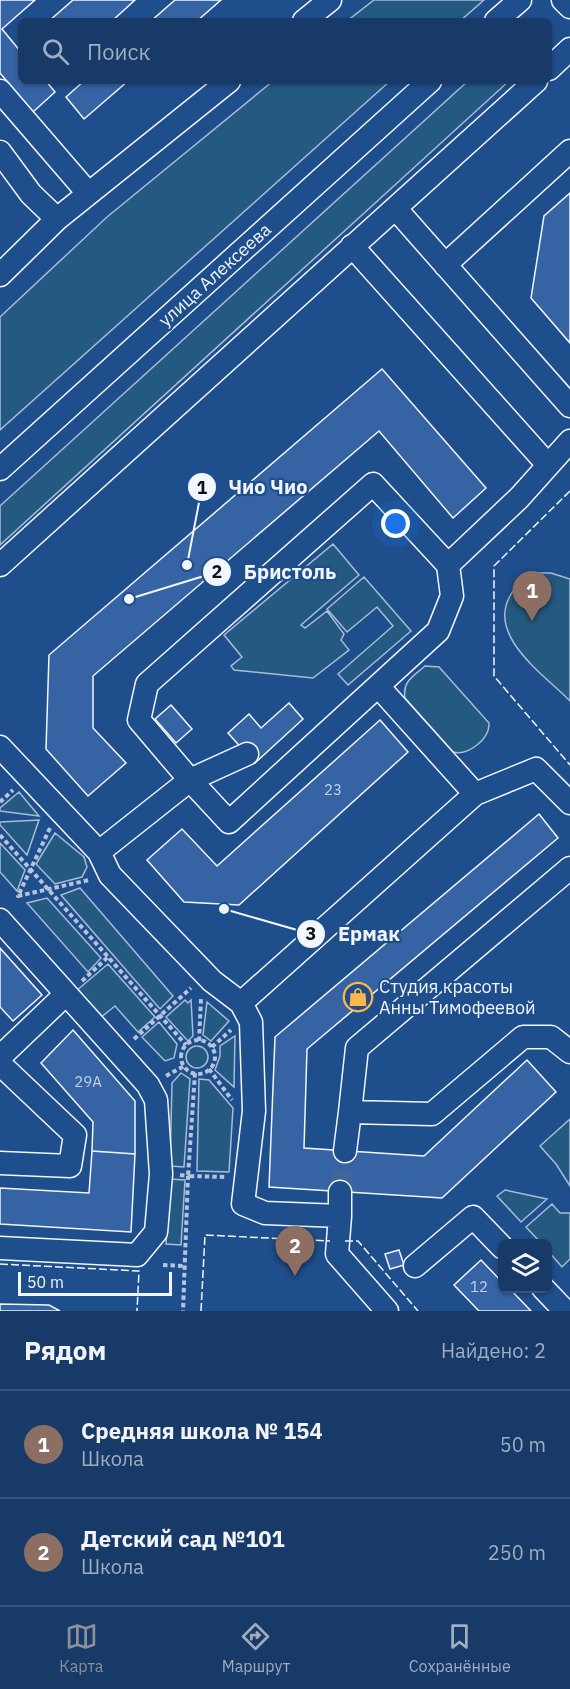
<!DOCTYPE html>
<html lang="ru">
<head>
<meta charset="utf-8">
<style>
  body { margin:0; font-family:"IBM Plex Sans",sans-serif; background:#20416f; color:#f1f3f6 }
  .controls { position:absolute; right:18px; bottom:18px; display:grid; overflow:hidden; border-radius:9px; box-shadow:0 2px 4px #0004 }
  .controls button { width:54px; height:54px; display:grid; place-items:center; padding:0; border:0; border-bottom:2px solid #36547d; background:#173a69; color:#f1f3f6; font:30px sans-serif }
  .scale { position:absolute; left:18px; bottom:15px; width:154px; box-sizing:border-box; padding-left:6px; border:3px solid #f2f6ff; border-top:0; font-size:16px; line-height:21px; white-space:nowrap; color:#f2f6ff; -webkit-text-stroke:4px #1f4e8c; paint-order:stroke }
  .you { position:absolute; left:396px; top:524px; width:21px; height:21px; margin:-15px; border:4px solid #fff; border-radius:50%; background:#1a73e8; box-shadow:0 0 0 9px #1a73e833 }
  .badge { display:grid; place-items:center; width:39px; height:39px; border-radius:50%; background:#8c9099; color:#fff; font-size:20px; font-weight:700 }
  .pin { position:absolute; translate:-50% -50px; filter:drop-shadow(0 2px 3px #0008) }
  .pin::after { content:''; position:absolute; top:32px; width:21px; height:18px; background:inherit; clip-path:polygon(0 0,100% 0,50% 100%) }
  .list { margin:0; padding:0; list-style:none }
  h2 { display:flex; justify-content:space-between; align-items:center; height:78px; margin:0; padding:0 24px; font-size:26px }
  h2 small { font-size:20px; font-weight:400; color:#9eadc0 }
  .list li { display:grid; grid-template-columns:39px 1fr auto; gap:18px; align-items:center; box-sizing:border-box; height:108px; padding:0 24px; border-top:2px solid #36547d }
  .list b { display:block; font-size:22px; white-space:nowrap }
  .list p { margin:0; font-size:20px; white-space:nowrap; color:#9eadc0 }
  .list em { font-size:20px; font-style:normal; color:#9eadc0 }
  .icon { flex:none; width:33px; height:33px; fill:none; stroke:currentColor; stroke-width:2; stroke-linecap:round; stroke-linejoin:round }
  .map { position:relative; flex:none; width:570px; height:1311px; overflow:hidden }
  .search { position:absolute; background:#173a69; box-shadow:0 2px 4px #0004; left:18px; right:18px; top:18px; height:66px; display:flex; align-items:center; gap:15px; box-sizing:border-box; padding:0 21px; border-radius:9px; color:#9eadc0; font-size:22px }
  .sheet { height:294px; background:#173a69 }
  nav { display:flex; justify-content:space-around; align-items:center; box-sizing:border-box; height:84px; border-top:2px solid #36547d; background:#173a69; font-size:16px; color:#9eadc0 }
  nav a { display:grid; justify-items:center; gap:3px }
  nav .on { color:#8c9099 }
  .map>svg:first-child { display:block }
</style>
</head>
<body>
<div class="map">
<svg width="570" height="1311" viewBox="0 0 570 1311">
  <rect width="100%" height="100%" fill="#1f4e8c"/>
  <path fill="#245a82" stroke="#a8bbd7" stroke-width="1.5" d="M374,0H484L460,21H347Z
    M273,81H390L0,430V317L107,217Z
    M468,81H509L0,545V506Z
    M333,544L359,575L301,625L305,628L327,611L344,634L341,640L349,650L313,678L234,670L231,666L242,657L224,635Z
    M538,573H551L570,579V701C545,675 487,637 510,596C517,583 524,577 538,573Z
    M364,577L411,631L348,685L338,674L393,626L377,607L347,632L327,609Z
    M425,666L439,667L489,723C490,739 468,756 453,752L405,698C402,681 414,676 425,666Z
    M19,792L39,816L0,811V808Z
    M39,820L27,855L0,825V822Z
    M55,833L84,857L87,867L82,877L55,884L36,864Z
    M0,843L25,870L17,891L0,872Z
    M80,888L173,996L160,1009L61,895Z
    M47,898L101,958L88,972L27,903Z
    M108,964L155,1017L138,1032L115,1006L100,1018L76,991Z
    M185,1000L188,1003L191,1000L193,1036L188,1041L166,1017Z
    M207,1002L229,1021L211,1041L203,1035Z
    M159,1022L177,1044L174,1058L165,1061L142,1037Z
    M235,1036L234,1087L215,1070L220,1056V1046Z
    M186 1057a11 11 0 1 1 22 0a11 11 0 1 1-22 0Z
    M181,1073L190,1079L184,1167L170,1166L172,1083Z
    M199,1079L209,1080L233,1108L229,1172L197,1171Z
    M570,1119V1186L556,1164L540,1146Z
    M170,1179L185,1180L181,1245L166,1244Z
    M505,1190L547,1199L521,1222L497,1196Z
    M552,1204L560,1213H570V1259L562,1267L548,1251V1244L541,1243L526,1227Z"/>
  <path fill="#3563a3" stroke="#f2f6ff" stroke-width="1.5" d="M0,0H35L2,29L21,52V81H46L55,92L33,112L0,73Z
    M73,0H135L112,21H49Z
    M175,0H221L197,21H151Z
    M84,81H128L84,119L66,97Z
    M570,193V343L531,298L544,216Z
    M382,369L486,488L453,518L379,431L93,676V728L126,763L88,796L46,749L49,655Z
    M289,703L303,719L255,763L228,733L249,714L261,728Z
    M171,705L192,729L176,743L155,719Z
    M380,720L408,752L239,905L184,902L147,860L182,829L217,866Z
    M539,814L558,838L307,1049L304,1148L424,1156L527,1060L556,1092L442,1198L269,1187L275,1037Z
    M0,948L42,995L13,1021L0,1007Z
    M73,1030L135,1101V1154L92,1151L93,1122L41,1063Z
    M92,1151L135,1154L131,1232L0,1224V1188L89,1193Z
    M399,1250L404,1265L390,1269L385,1254Z
    M481,1260L502,1282V1288H509L531,1311H479L454,1285Z
    M0,1304L49,1305L60,1311H0Z"/>
  <g fill="none" stroke-linecap="round" stroke-linejoin="round">
    <path stroke="#3f679d" stroke-width="22" stroke-dasharray="22 11" stroke-linecap="butt" d="M340,1192L345,1151"/>
    <g stroke="#f2f6ff" stroke-width="25">
      <path id="minor" d="M563,0L570,7
        M304,21L330,0
        M496,21L520,0
        M549,69L570,49
        M0,91L88,193
        M0,152L31,194L57,219
        M396,209L570,406
        M352,246L548,465
        M445,265L570,151
        M0,275L57,219L229,81
        M0,469L430,81
        M0,565L536,81
        M378,686L475,794
        M0,747L99,852L110,875L212,981L241,1003L251,1022L254,1111L243,1204L265,1213L340,1216V1192
        M247,754L190,780L139,720L147,684L373,484L448,565
        M99,852L190,780L229,822L438,631L452,596L448,565L519,498L570,441
        M570,868L357,1048L350,1112L432,1114L523,1037H551L570,1052
        M0,920L148,1085L156,1100L161,1174L156,1232L137,1255L0,1248
        M241,1003L475,794L536,769L570,803
        M0,1057L66,994
        M0,1064L75,1135L70,1166L0,1163
        M345,1151L350,1112
        M340,1216L337,1254L387,1311
        M415,1266L473,1217L502,1247
        M543,1288L565,1311"/>
    </g>
    <path stroke="#b3c4dc" stroke-width="4" stroke-dasharray="4.5 3" stroke-linecap="butt" d="M0,802L13,790
      M50,828L18,896L89,880
      M0,835L186,1045
      M82,981L108,957
      M134,1039L191,988
      M181 1057a17 17 0 1 1 34 0a17 17 0 1 1-34 0Z
      M199,1041L201,999
      M212,1047L231,1030
      M209,1069L232,1100
      M195,1073L188,1176L226,1177
      M166,1076L184,1066
      M180,1175L188,1176L183,1311
      M163,1265L185,1266"/>
    <use href="#minor" stroke="#1f4e8c" stroke-width="22"/>
    <path stroke="#f2f6ff" stroke-width="1.5" stroke-dasharray="8 3" stroke-linecap="butt" d="M570,491L494,566V676L570,765
      M345,1241H358L418,1311
      M0,1264L139,1271L137,1311
      M201,1311L205,1235L330,1241"/>
  </g>
  <defs>
    <g id="shop-ring" transform="scale(1.5)"><circle r="9.5" fill="#1f4e8c" stroke="#ffb74d" stroke-width="1.5"/><path d="M-5-2.5h2.3a2.7 3.5 0 0 1 5.4 0H5L5.5 6h-11ZM-1.5-2.5h3a1.5 2.3 0 0 0-3 0Z" fill="#ffb74d"/></g>
  </defs>
  <g fill-rule="evenodd">
    <use href="#shop-ring" x="358" y="997"/>
  </g>
  <g text-anchor="middle" stroke-width="4.5" stroke-linejoin="round" paint-order="stroke">
    <g font-size="15" fill="#c3d1e8">
      <text x="333" y="795">23</text>
      <text x="88" y="1087">29А</text>
      <text x="479" y="1292">12</text>
    </g>
    <g font-size="18" fill="#f2f6ff" stroke="#1f4e8c">
      <text transform="translate(215 275) rotate(-42)" y="6">улица Алексеева</text>
    </g>
    <g font-size="18" fill="#f2f6ff" stroke="#1f4e8c" text-anchor="start">
      <text x="379" y="993">Студия красоты<tspan x="379" dy="21">Анны Тимофеевой</tspan></text>
    </g>
  </g>
  <path fill="none" stroke="#f2f6ff" stroke-width="2" d="M187 565L202 487M129 599L217 572M224 909L311 934"/>
  <g fill="#f2f6ff" stroke="#1f4e8c" stroke-width="2">
    <circle cx="187" cy="565" r="6"/>
    <circle cx="129" cy="599" r="6"/>
    <circle cx="224" cy="909" r="6"/>
    <circle cx="202" cy="487" r="15"/>
    <circle cx="217" cy="572" r="15"/>
    <circle cx="311" cy="934" r="15"/>
  </g>
  <g font-size="18" text-anchor="middle" font-weight="bold" fill="#111">
    <text x="202" y="494">1</text>
    <text x="217" y="578">2</text>
    <text x="311" y="940">3</text>
  </g>
  <g font-size="20" text-anchor="middle" font-weight="bold" fill="#f2f6ff" stroke="#1f4e8c" stroke-width="4.5" stroke-linejoin="round" paint-order="stroke">
    <text x="268" y="494">Чио Чио</text>
    <text x="290" y="579">Бристоль</text>
    <text x="369" y="941">Ермак</text>
  </g>
</svg>
<div class="controls">
<button><svg class="icon" aria-label="layers" viewBox="0 0 24 24"><path d="M12 4l9 5-9 5-9-5zM3 14l9 5 9-5"/></svg></button>
</div>
<div class="scale">50 m</div>
<div class="you"></div>
<div class="pin badge" style="left:532px;top:621px;background:#8d6e63">1</div>
<div class="pin badge" style="left:295px;top:1276px;background:#8d6e63">2</div>
<div class="search"><svg class="icon" aria-label="search" viewBox="0 0 24 24"><circle cx="10" cy="10" r="6"/><path d="M15 15l6 6"/></svg>Поиск</div>
</div>
<section class="sheet">
<h2>Рядом<small>Найдено: 2</small></h2>
<ul class="list">
<li><span class="badge" style="background:#8d6e63">1</span><div><b>Средняя школа № 154</b><p>Школа</p></div><em>50 m</em></li>
<li><span class="badge" style="background:#8d6e63">2</span><div><b>Детский сад №101</b><p>Школа</p></div><em>250 m</em></li>
</ul>
</section>
<nav>
<a class="on"><svg class="icon" aria-label="map" viewBox="0 0 24 24"><path d="M3 6l6-2 6 2 6-2v14l-6 2-6-2-6 2zM9 4v14M15 6v14"/></svg>Карта</a>
<a><svg class="icon" aria-label="directions" viewBox="0 0 24 24"><path d="M12 3l9 9-9 9-9-9zM9 14v-3h6M13 9l2 2-2 2"/></svg>Маршрут</a>
<a><svg class="icon" aria-label="saved" viewBox="0 0 24 24"><path d="M7 4h10v16l-5-4-5 4z"/></svg>Сохранённые</a>
</nav>
</body>
</html>
